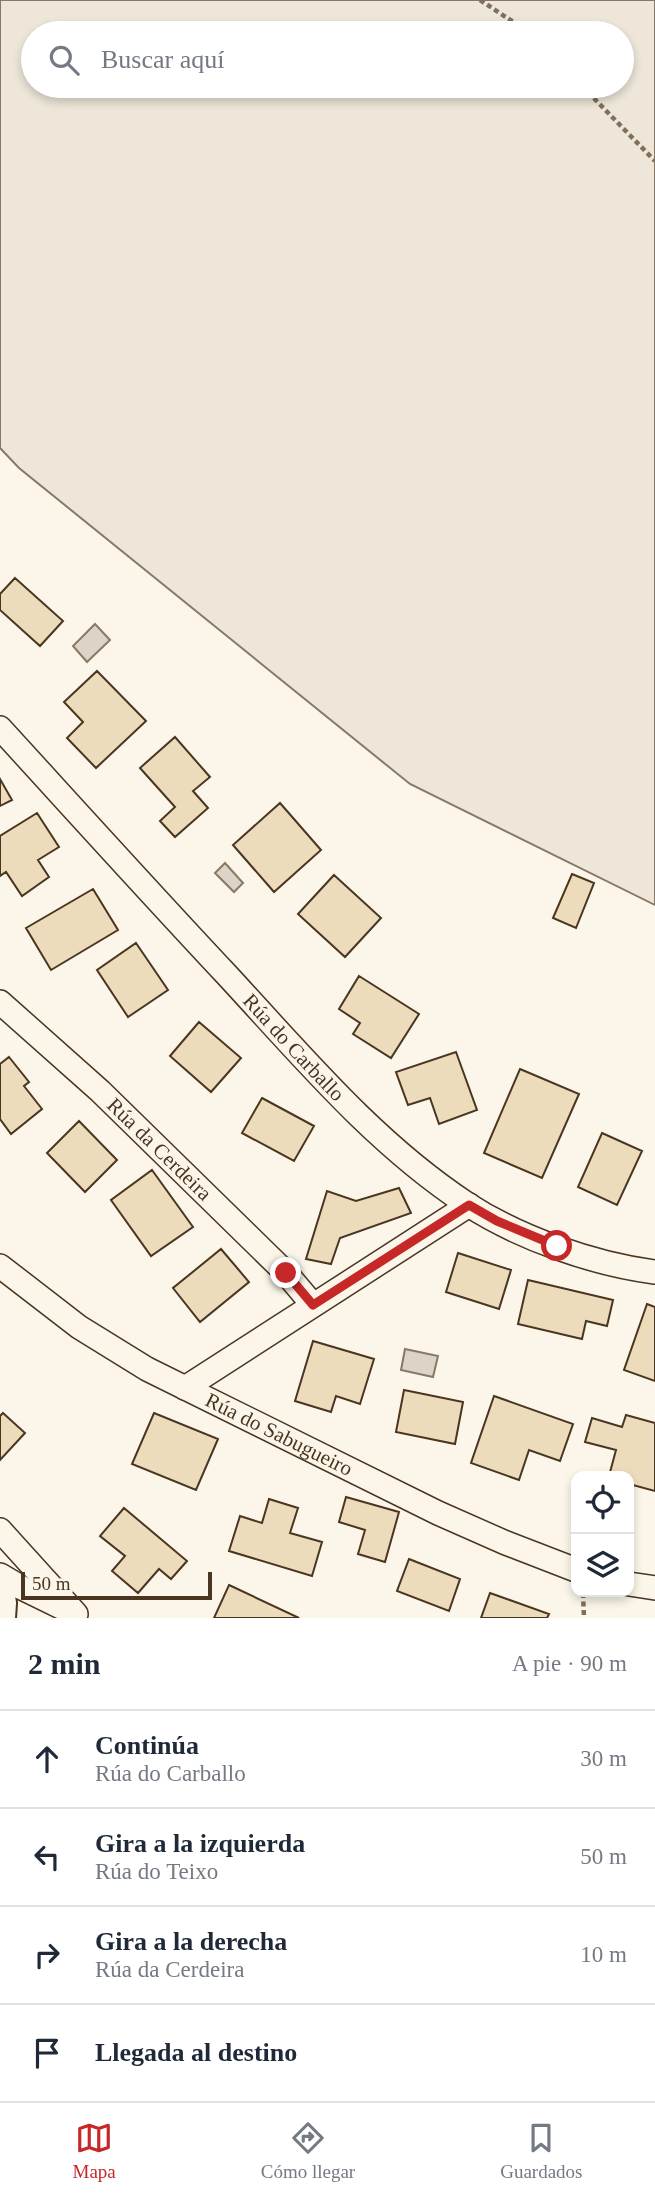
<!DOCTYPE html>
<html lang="es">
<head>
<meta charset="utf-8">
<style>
  body { margin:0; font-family:"Times New Roman",serif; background:#f2f2f3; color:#1f2937 }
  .controls { position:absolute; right:21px; bottom:21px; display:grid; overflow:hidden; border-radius:14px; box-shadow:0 4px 10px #0003 }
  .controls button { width:63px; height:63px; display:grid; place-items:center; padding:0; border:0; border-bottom:2px solid #e0e1e3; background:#fff; color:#1f2937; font:35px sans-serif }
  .scale { position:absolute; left:21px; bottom:18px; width:191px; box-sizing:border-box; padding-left:7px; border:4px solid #4a3520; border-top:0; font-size:19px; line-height:24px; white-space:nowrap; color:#4a3520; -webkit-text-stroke:5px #fbf6e9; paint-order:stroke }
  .stop { position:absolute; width:21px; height:21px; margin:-16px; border:5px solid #c62828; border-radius:50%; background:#fff }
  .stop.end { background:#c62828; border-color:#fff; box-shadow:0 2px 7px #0008 }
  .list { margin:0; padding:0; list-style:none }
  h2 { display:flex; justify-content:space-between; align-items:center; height:91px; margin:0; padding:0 28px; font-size:30px }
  h2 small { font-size:23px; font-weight:400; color:#747a83 }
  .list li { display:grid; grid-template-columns:46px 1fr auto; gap:21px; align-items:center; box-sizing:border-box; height:98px; padding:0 28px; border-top:2px solid #e0e1e3 }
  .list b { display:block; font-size:26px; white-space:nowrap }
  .list p { margin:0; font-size:23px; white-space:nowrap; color:#747a83 }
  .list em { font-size:23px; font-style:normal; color:#747a83 }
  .icon { flex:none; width:38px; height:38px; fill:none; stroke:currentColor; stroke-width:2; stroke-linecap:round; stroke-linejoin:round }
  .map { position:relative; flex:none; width:655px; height:1618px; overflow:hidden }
  .search { position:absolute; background:#fff; box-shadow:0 4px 10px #0003; left:21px; right:21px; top:21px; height:77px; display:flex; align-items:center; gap:18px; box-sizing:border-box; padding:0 24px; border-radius:38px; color:#747a83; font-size:26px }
  .sheet { height:483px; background:#fff }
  nav { display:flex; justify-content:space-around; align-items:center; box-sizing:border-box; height:98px; border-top:2px solid #e0e1e3; background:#fff; font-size:19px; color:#747a83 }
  nav a { display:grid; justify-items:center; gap:4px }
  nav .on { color:#c62828 }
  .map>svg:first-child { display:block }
</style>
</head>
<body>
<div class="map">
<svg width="655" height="1618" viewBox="0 0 655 1618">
  <rect width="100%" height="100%" fill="#fbf6e9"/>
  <path fill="#ede6d9" stroke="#887966" stroke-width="2" fill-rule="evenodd" d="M0,0H655V905L410,784L19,468L0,448ZM33,33H622V86H33Z"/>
  <path fill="#dcd4c6" stroke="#887966" stroke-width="2" d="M95,624L110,640L87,662L73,646Z
    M225,863L243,883L234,892L215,873Z
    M405,1349L438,1356L433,1377L401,1370Z"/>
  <path fill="#ecdcbc" stroke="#4a3520" stroke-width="2" d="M15,578L63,621L40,646L0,610V594Z
    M97,671L146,721L96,768L67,738L83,722L64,702Z
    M175,737L210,777L193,791L208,808L175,837L160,821L175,807L140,768Z
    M0,779L12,800L0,806Z
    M280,803L321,850L274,892L233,845Z
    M37,813L59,847L38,860L49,877L22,896L6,872L0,876V836Z
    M572,874L594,883L576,928L553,918Z
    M334,875L381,918L345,957L298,914Z
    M93,889L118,930L51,970L26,928Z
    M136,943L168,990L128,1017L97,970Z
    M359,976L419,1014L391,1058L353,1034L360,1023L339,1009Z
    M199,1022L241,1058L211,1092L170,1056Z
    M456,1052L477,1110L439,1124L430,1098L408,1105L396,1072Z
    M9,1057L29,1082L24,1086L42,1109L11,1134L0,1119V1064Z
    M520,1069L579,1094L542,1178L484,1153Z
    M262,1098L314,1126L294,1161L242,1133Z
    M79,1121L117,1160L85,1192L47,1153Z
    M602,1133L642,1151L617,1205L578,1187Z
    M152,1170L193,1227L151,1256L111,1200Z
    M399,1188L411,1213L340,1238L331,1264L306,1259L327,1191L356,1201Z
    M221,1249L249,1282L200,1322L173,1288Z
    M458,1253L511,1270L499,1309L446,1292Z
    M528,1280L613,1300L607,1326L586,1321L582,1339L518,1324Z
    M647,1304L655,1307V1381L624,1370Z
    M313,1341L374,1359L360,1404L336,1396L331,1412L295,1401Z
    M404,1390L463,1402L455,1444L396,1432Z
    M494,1396L573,1424L560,1461L529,1450L519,1480L471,1463Z
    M3,1413L25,1433L0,1460V1416Z
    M154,1413L218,1439L196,1490L132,1464Z
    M626,1415L655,1423V1491L629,1484V1476H609L616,1450L585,1442L592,1418L622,1427Z
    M346,1497L399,1512L385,1562L358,1554L365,1530L339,1522Z
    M269,1499L298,1508L290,1533L322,1542L312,1576L229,1551L240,1516L262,1523Z
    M124,1508L187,1561L171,1579L159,1569L138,1593L112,1571L125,1556L100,1536Z
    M409,1559L460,1579L449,1611L397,1591Z
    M229,1585L299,1618H214Z
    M490,1593L549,1614L547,1618H481Z"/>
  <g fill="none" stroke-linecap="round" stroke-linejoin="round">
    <g stroke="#4a3520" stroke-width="26">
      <g id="minor">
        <path id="s1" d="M0,728C75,810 150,893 226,974C301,1055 374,1143 467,1204C519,1238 593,1264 655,1272"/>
        <path id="s2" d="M0,1002L100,1091L286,1273L313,1305"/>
        <path id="s3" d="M0,1266L79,1327L147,1369L438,1513L506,1543L576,1570"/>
        <path d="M185,1388L469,1205"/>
        <path d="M0,1530L76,1614"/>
        <path d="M0,1575L22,1588L69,1611"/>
        <path d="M629,1584L655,1588"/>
      </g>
    </g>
    <g stroke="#4a3520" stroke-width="32">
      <path id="tertiary" d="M0,1593L2,1603L1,1618"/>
    </g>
    <path stroke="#7f6f5c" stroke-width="4.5" stroke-dasharray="5 3.5" stroke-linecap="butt" d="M480,0L530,33
      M582,86L655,161
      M583,1593L584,1618"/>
    <use href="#minor" stroke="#fbf6e9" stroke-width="23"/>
    <use href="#tertiary" stroke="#fbf6e9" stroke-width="28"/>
  </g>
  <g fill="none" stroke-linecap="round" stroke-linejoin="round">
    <path stroke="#c62828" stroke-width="9" d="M286,1273L313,1305L469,1205L497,1221L557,1246"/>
  </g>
  <g text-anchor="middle" stroke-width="5" stroke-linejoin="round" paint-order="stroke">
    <g font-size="21" fill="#4a3520" stroke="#fbf6e9">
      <text dy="7" stroke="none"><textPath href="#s1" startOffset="434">Rúa do Carballo</textPath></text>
      <text dy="7" stroke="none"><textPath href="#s2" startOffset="217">Rúa da Cerdeira</textPath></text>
      <text dy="7" stroke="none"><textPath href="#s3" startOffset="327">Rúa do Sabugueiro</textPath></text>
    </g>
  </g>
</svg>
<div class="controls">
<button><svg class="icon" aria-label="locate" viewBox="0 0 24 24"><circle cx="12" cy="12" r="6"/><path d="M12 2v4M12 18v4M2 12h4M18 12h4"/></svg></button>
<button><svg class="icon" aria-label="layers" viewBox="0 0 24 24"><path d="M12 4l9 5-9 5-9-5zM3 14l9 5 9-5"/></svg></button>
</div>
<div class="scale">50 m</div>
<div class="stop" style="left:557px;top:1246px"></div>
<div class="stop end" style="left:286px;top:1273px"></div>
<div class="search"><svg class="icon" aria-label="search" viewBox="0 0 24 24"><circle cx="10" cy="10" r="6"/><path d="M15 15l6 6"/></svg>Buscar aquí</div>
</div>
<section class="sheet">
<h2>2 min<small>A pie · 90 m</small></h2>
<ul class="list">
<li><svg class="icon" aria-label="ahead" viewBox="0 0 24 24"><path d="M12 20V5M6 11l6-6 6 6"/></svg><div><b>Continúa</b><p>Rúa do Carballo</p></div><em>30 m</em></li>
<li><svg class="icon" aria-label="left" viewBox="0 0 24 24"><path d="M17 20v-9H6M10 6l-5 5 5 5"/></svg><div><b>Gira a la izquierda</b><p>Rúa do Teixo</p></div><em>50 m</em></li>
<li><svg class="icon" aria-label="right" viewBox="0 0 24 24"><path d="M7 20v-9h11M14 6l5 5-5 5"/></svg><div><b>Gira a la derecha</b><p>Rúa da Cerdeira</p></div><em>10 m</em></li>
<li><svg class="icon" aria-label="arrive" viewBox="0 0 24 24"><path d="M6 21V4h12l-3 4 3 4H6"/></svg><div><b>Llegada al destino</b></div></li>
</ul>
</section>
<nav>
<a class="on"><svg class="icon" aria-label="map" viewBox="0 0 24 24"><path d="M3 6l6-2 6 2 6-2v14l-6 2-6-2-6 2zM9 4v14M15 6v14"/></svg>Mapa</a>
<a><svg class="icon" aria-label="directions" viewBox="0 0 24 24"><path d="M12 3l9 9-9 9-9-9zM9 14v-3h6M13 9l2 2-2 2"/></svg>Cómo llegar</a>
<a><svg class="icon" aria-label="saved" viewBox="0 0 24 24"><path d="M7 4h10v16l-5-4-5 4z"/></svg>Guardados</a>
</nav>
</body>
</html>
